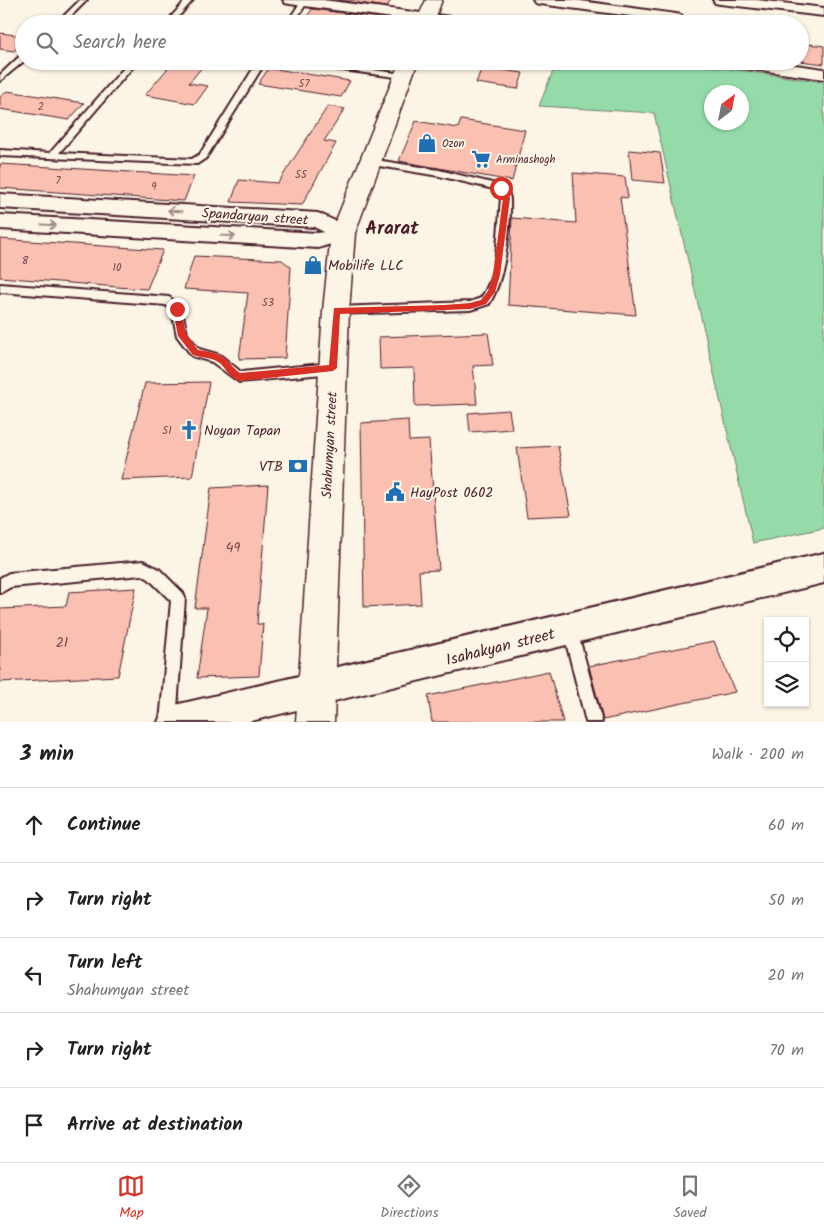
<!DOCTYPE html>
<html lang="en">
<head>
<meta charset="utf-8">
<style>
  body { margin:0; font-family:Kalam,sans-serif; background:#f6f6f6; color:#222 }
  .controls { position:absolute; right:15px; bottom:15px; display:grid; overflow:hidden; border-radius:0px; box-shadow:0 1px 4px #0004 }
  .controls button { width:45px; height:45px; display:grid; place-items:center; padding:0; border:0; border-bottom:1px solid #e0e0e0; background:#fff; color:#222; font:25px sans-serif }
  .compass { position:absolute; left:704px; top:85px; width:45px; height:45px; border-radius:50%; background:#fff; box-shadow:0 1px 4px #0004; rotate:32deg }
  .stop { position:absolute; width:15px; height:15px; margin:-11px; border:4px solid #d93025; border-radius:50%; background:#fff }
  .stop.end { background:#d93025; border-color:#fff; box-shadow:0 1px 5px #0008 }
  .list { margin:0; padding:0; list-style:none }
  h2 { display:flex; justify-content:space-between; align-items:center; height:65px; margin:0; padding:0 20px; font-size:21px }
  h2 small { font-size:16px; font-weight:400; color:#767676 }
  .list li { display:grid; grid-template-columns:32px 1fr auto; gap:15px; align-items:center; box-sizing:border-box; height:75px; padding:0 20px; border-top:1px solid #e0e0e0 }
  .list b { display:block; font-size:19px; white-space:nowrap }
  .list p { margin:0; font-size:16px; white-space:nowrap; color:#767676 }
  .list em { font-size:16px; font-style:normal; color:#767676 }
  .icon { flex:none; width:28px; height:28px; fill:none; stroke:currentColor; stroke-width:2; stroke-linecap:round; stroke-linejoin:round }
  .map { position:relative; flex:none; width:824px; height:722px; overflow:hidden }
  .search { position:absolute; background:#fff; box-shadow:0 1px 4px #0004; left:15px; right:15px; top:15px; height:55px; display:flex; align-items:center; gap:12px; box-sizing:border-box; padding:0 18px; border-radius:28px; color:#767676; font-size:19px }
  .sheet { height:440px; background:#fff }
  nav { display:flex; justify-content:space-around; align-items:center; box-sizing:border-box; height:70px; border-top:1px solid #e0e0e0; background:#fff; font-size:14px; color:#767676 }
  nav a { display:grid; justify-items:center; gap:2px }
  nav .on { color:#d93025 }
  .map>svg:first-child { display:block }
</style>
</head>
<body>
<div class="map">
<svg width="824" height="722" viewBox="0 0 824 722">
  <rect width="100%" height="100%" fill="#fcf5e5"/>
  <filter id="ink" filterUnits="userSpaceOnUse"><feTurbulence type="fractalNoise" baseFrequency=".02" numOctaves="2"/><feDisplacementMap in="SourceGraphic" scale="10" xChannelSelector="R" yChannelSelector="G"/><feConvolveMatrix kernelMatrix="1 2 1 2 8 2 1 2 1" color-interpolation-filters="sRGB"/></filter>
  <g filter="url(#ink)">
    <path fill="#94dba9" stroke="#6f7d6a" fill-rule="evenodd" d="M557,61H674L824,82V528L753,543L654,113L539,106ZM712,92H742V122H712Z"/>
    <path fill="#fac0b2" stroke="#4a1f2b" d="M337,0H391L387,7Z
      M312,9L381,18L377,24H302Z
      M0,33L24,36V42L14,51L0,49Z
      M800,43L824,46V64L800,61Z
      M174,61H207L189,83L208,86L195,104L145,95Z
      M482,67L523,73L518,89L476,83Z
      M269,68L332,78L350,81L341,97L258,84Z
      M7,91L84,103L69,120L0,109V97Z
      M328,106L345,109L324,141L336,143L302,205L231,202L239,180L278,183Z
      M461,120L525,130L512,181L399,161L416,121L458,128Z
      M629,150L660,153L665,183L632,180Z
      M0,164L34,166L194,176L184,201L0,188Z
      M573,173L625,177L628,198L620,197L636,315L508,305L512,218L576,223Z
      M0,239L58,243L163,250L147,289L129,288L0,277Z
      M194,256L282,260L291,267L285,358L239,359L248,293L184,289Z
      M488,333L493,365L473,366L477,404L415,406L414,368L380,369L379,337Z
      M209,382L192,477L121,480L145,383Z
      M509,410L512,429L470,432L468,413Z
      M408,420L409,441L429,440L439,570L419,571L421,604L364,607L361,423Z
      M558,446L571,515L527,517L517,448Z
      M268,485L257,624H263L259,676L197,678L207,608H195L211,488Z
      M136,588L118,676L0,682V609L66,606L69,592Z
      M714,641L735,692L603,720L589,666Z
      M549,671L563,722H432L428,696Z"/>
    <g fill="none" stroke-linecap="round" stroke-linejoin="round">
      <g stroke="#4a1f2b" stroke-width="4">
        <path id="lane" d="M80,0H87L63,24H56Z
          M186,0H193L172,24H165Z
          M302,0L308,1L293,24H286Z
          M21,55H24V61L0,81V75Z
          M130,61H138L59,153L192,159L200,154L258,61H266L206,158L197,164L0,156V150L50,153Z
          M286,61H309L403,74L407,76L403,78L290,63Z
          M370,159L439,170L504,186C507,190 510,195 510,200C511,227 504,282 489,304L470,310L332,314L331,311L332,308L336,307L470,302L481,298C499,274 498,227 501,198L498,190L439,176L367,164L366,162Z
          M0,284L169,297L181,306L187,334L199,349L220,355L241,372L333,363L337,365L339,368L337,371L333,373L239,382L212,362L192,356L177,336L172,311L166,305L0,292Z
          M143,561L159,569L183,593L185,598L176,722H160L171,601L149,579L142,575L11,587L0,593V578L9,573Z
          M570,623L575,625L577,630L602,722H586L563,630L565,625Z"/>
      </g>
      <g stroke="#4a1f2b" stroke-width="4">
        <path id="street" d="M283,0H323L473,20L478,21L480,24H437L290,4L285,3Z
          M533,0H573L676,14L681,15L683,18L681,21L676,22L540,4L535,3Z
          M713,0H757L824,8V16L720,4L715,3Z
          M723,61H767L824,69V79L731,66L725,64Z
          M0,194L318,213L350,228L353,233L350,238L318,248L0,229V215L318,233L324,232L314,227L0,208Z
          M824,553V583L247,722H158L163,710L175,705Z"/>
      </g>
      <g stroke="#4a1f2b" stroke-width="3">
        <path id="secondary" d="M426,0H442L433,24H415Z
          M400,61H418L355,233L349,311L334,722H296L323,311L331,233Z"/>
      </g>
      <use href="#lane" fill="#fcf5e5" fill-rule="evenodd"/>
      <use href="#street" fill="#fcf5e5" fill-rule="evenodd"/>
      <use href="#secondary" fill="#fcf5e5" fill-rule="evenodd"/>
    </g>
    <defs><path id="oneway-shaft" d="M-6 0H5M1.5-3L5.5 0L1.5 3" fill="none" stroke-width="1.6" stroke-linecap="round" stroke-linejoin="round" transform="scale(1.25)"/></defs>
    <g stroke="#a38a88">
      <use href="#oneway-shaft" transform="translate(175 211) rotate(-176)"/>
      <use href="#oneway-shaft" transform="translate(49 225) rotate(3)"/>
      <use href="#oneway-shaft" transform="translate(228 236) rotate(3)"/>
    </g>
  </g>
  <path fill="#d93025" d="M498,186H503L510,198L500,275L495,292L486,304L470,309L340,314L337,368L333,371L239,381C230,377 227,371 221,364C213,357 202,358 193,355L178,336L173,309L177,306L181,309L186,334L198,350C207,351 218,353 226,359C231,364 234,369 240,373L329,365L334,308L445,305L470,303L481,300L488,291L493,275L503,198Z"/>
  <defs>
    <g id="shop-bare" transform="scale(1.5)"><path d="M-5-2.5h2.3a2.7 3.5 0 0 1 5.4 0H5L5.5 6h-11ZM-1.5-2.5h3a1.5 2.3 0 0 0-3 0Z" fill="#1f6fb2" stroke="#fcf5e5" stroke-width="2.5" paint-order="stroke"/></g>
    <g id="supermarket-bare" transform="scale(1.5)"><path d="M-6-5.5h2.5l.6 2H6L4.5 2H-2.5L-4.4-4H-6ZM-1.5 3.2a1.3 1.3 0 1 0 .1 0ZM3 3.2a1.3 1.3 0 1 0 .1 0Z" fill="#1f6fb2" stroke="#fcf5e5" stroke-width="2.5" paint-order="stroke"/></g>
    <g id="church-bare" transform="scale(1.5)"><path d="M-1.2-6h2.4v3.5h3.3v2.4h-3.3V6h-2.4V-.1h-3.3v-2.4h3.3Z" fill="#1f6fb2" stroke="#fcf5e5" stroke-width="2.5" paint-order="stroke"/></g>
    <g id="bank-bare" transform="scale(1.5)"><path d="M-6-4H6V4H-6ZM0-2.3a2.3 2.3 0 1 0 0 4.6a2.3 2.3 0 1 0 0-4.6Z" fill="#1f6fb2" stroke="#fcf5e5" stroke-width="2.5" paint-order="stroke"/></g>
    <g id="civic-bare" transform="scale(1.5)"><path d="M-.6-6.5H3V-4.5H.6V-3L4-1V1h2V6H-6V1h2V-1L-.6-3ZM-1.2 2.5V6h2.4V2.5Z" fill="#1f6fb2" stroke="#fcf5e5" stroke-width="2.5" paint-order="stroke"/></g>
  </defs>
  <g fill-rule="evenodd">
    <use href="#shop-bare" x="427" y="143"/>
    <use href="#supermarket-bare" x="481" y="159"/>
    <use href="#shop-bare" x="313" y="265"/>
    <use href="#church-bare" x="189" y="430"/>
    <use href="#bank-bare" x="298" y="466"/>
    <use href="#civic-bare" x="395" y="492"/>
  </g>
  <g text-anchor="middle" stroke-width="4" stroke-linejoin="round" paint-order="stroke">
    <g font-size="11" fill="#76474d">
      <text x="304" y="87">57</text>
      <text x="41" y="110">2</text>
      <text x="301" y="178">55</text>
      <text x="58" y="184">7</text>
      <text x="154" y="190">9</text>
      <text x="25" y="264">8</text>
      <text x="117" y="271">10</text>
      <text x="268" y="306">53</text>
      <text x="167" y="434">51</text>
    </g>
    <g font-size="11" fill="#4a1f2b" stroke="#fcf5e5" text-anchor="start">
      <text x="442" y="147">Ozon</text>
      <text x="496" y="163">Arminashogh</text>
    </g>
    <g font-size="14" fill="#4a1f2b" stroke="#fcf5e5">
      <text transform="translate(255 216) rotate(4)" y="5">Spandaryan street</text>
      <text transform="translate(329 445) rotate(-87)" y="5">Shahumyan street</text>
    </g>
    <g font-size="14" fill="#4a1f2b" stroke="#fcf5e5" text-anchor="start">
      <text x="328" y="270">Mobilife LLC</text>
      <text x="204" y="435">Noyan Tapan</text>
      <text x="283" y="471" text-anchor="end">VTB</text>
      <text x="410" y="497">HayPost 0602</text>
    </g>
    <g font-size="14" fill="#76474d">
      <text x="233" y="552">49</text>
      <text x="62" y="647">21</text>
    </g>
    <g font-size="16" fill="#4a1f2b" stroke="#fcf5e5">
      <text transform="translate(500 646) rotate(-14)" y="6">Isahakyan street</text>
    </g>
    <g font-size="19" font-weight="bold" fill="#4a1f2b" stroke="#fcf5e5">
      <text x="392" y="234">Ararat</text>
    </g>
  </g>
</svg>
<div class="controls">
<button><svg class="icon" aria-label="locate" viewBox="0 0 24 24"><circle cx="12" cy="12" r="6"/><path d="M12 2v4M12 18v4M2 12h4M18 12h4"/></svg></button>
<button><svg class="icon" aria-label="layers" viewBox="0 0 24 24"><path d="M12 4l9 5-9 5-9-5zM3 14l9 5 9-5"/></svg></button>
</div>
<svg class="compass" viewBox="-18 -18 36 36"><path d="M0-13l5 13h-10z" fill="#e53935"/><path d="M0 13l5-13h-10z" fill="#767676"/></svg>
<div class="stop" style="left:501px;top:188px"></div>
<div class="stop end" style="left:177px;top:309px"></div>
<div class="search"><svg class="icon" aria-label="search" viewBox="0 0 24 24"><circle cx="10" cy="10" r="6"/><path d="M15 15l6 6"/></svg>Search here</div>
</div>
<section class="sheet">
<h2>3 min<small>Walk · 200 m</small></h2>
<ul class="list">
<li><svg class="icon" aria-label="ahead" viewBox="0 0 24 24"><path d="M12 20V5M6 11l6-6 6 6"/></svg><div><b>Continue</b></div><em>60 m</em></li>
<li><svg class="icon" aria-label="right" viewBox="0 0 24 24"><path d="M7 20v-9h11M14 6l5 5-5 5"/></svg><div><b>Turn right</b></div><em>50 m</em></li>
<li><svg class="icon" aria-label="left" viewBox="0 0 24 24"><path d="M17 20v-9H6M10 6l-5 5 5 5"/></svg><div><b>Turn left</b><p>Shahumyan street</p></div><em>20 m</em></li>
<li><svg class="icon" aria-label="right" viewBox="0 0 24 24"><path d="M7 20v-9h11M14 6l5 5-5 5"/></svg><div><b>Turn right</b></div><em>70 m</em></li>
<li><svg class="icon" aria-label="arrive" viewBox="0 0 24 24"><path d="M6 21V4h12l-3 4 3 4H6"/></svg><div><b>Arrive at destination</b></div></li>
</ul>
</section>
<nav>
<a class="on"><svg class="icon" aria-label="map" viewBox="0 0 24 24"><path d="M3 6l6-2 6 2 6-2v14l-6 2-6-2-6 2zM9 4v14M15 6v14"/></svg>Map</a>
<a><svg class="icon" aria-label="directions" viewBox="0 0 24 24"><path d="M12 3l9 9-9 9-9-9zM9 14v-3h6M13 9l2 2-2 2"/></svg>Directions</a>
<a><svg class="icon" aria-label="saved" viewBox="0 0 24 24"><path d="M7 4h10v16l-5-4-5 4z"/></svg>Saved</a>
</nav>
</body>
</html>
